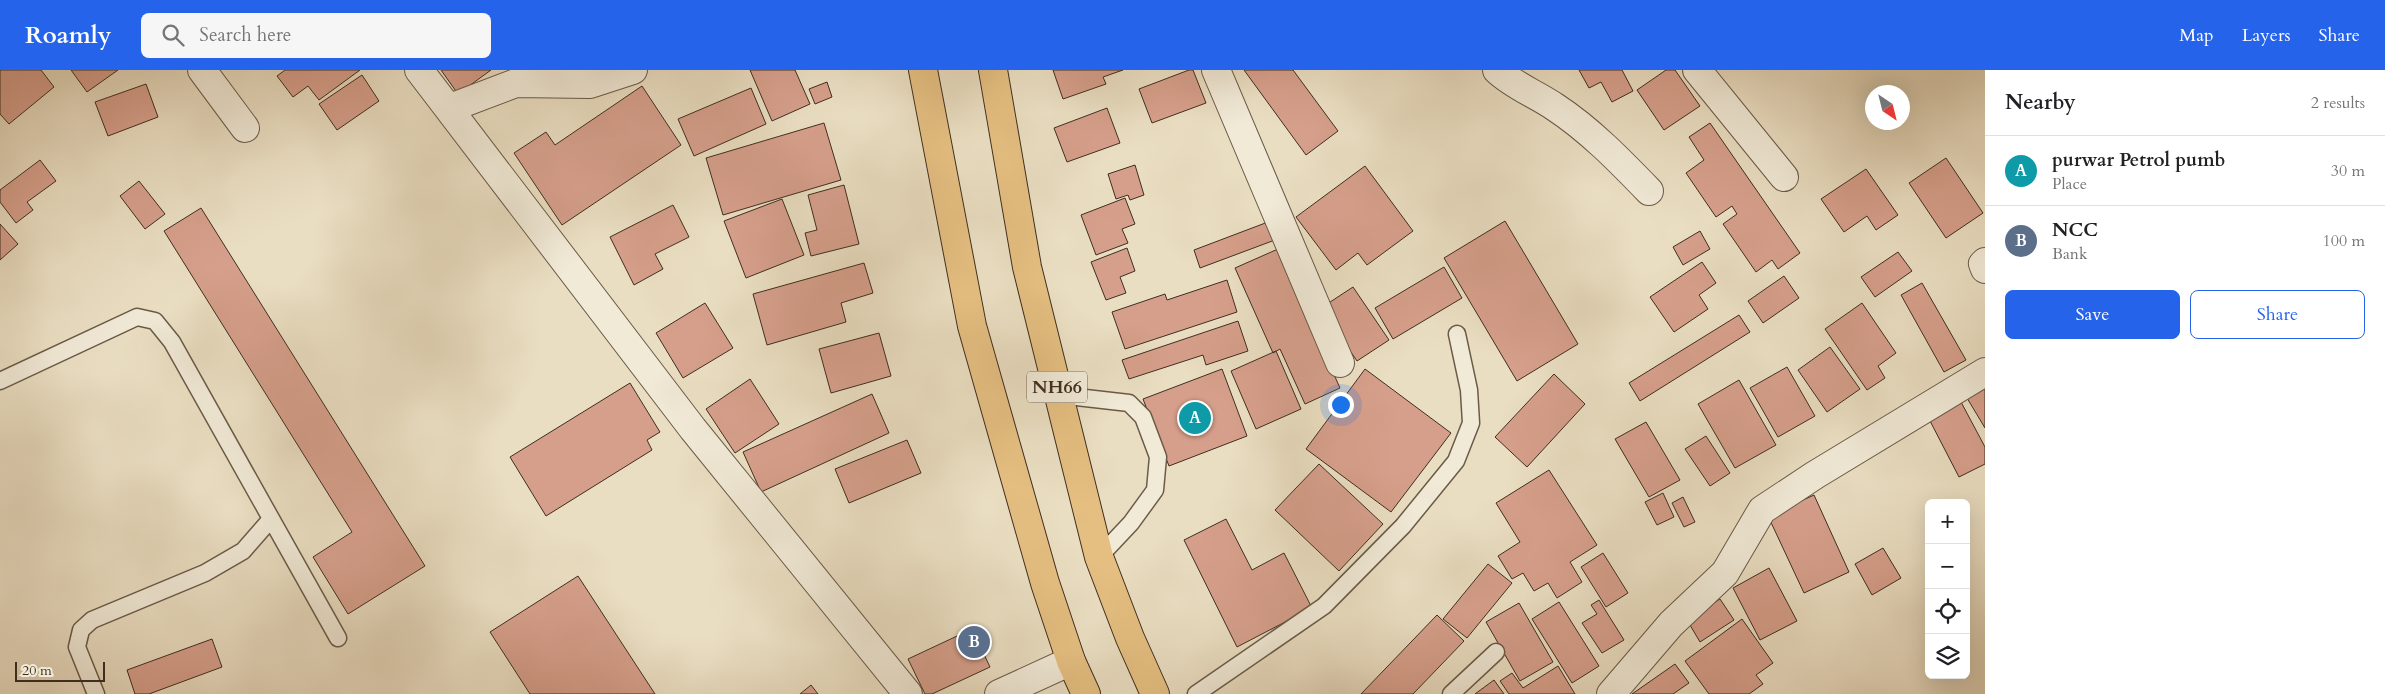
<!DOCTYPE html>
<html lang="en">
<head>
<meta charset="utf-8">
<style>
  body { margin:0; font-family:Cardo,serif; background:#f6f6f6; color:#202124 }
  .controls { position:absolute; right:15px; bottom:15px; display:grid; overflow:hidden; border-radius:8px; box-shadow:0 5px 20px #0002 }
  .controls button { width:45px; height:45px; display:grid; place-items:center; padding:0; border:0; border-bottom:1px solid #e0e0e0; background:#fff; color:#202124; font:25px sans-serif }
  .compass { position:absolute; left:1865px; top:15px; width:45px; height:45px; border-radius:50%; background:#fff; box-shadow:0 5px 20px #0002; rotate:145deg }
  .scale { position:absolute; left:15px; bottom:12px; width:90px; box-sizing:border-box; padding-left:5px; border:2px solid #3f2e20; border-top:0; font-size:14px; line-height:18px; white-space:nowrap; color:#3f2e20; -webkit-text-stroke:4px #f1ead7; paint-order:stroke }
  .you { position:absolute; left:1340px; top:334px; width:18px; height:18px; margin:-12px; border:4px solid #fff; border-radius:50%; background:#1a73e8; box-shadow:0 0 0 8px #1a73e833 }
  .badge { display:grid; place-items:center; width:32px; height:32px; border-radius:50%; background:#2563eb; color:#fff; font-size:16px; font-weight:700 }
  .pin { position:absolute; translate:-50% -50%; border:2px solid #fff; box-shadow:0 1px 5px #0006 }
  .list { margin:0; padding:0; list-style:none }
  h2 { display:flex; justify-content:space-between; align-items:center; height:65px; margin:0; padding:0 20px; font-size:21px }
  h2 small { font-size:16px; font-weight:400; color:#757577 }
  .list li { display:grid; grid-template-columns:32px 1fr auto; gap:15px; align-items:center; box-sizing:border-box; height:70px; padding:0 20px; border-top:1px solid #e0e0e0 }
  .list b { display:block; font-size:19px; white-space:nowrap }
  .list p { margin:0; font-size:16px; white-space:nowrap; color:#757577 }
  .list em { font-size:16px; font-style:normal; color:#757577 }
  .actions { display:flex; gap:10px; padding:15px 20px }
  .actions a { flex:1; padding:11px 0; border:1px solid #2563eb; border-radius:8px; text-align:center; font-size:18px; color:#2563eb }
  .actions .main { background:#2563eb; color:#fff }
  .icon { flex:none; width:28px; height:28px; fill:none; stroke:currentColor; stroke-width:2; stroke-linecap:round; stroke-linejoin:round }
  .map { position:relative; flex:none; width:1985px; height:624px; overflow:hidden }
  header { display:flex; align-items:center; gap:30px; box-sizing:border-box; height:70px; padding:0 25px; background:#2563eb; color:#fff }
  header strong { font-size:24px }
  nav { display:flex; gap:28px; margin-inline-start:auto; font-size:18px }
  .search { width:350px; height:45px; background:#f6f6f6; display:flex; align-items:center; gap:12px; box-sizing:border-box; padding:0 18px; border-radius:8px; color:#757577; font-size:19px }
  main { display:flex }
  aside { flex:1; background:#fff }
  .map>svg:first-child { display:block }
</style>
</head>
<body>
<header>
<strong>Roamly</strong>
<div class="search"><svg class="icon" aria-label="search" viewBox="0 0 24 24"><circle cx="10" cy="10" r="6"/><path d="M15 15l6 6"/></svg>Search here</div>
<nav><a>Map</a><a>Layers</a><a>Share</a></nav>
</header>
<main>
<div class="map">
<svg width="1985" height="624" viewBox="0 0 1985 624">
  <rect width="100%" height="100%" fill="#eadec2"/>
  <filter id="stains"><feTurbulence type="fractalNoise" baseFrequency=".004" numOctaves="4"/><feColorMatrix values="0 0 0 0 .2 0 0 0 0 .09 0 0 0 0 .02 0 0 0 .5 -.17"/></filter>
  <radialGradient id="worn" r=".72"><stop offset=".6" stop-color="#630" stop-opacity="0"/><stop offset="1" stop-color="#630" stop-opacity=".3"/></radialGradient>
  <path fill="#d69f8b" stroke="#3f2e20" d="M0,0H41L54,17L9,54L0,44Z
    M71,0H118L87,22Z
    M285,0H360L319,30L308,16L293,27L277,6Z
    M441,0H491L458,24Z
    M750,0H795L810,34L772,51Z
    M1053,0H1123L1103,7L1106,14L1063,29Z
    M1189,0H1193L1206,33L1152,53L1139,19Z
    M1244,0H1293L1338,61L1306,85Z
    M1579,0H1622L1633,21L1612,32L1601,12L1589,18Z
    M1666,0H1675L1700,36L1664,60L1637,20Z
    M362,5L379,31L337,60L319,34Z
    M827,12L832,27L815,34L809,19Z
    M146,14L158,47L108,66L95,32Z
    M642,16L681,75L562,155L514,83L546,62L555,75Z
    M751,18L766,54L694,86L678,49Z
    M1107,38L1120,73L1067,92L1054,58Z
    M824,53L841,110L723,145L706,88Z
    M1710,53L1800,183L1778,199L1772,190L1756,202L1723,154L1737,144L1732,136L1716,147L1686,103L1704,90L1689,67Z
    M1946,88L1983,143L1946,168L1909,113Z
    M40,90L56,111L27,132L33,140L16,153L0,132V120Z
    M1135,95L1144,125L1130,130L1128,125L1116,129L1108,104Z
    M1365,96L1413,161L1367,195L1358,183L1336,200L1296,147Z
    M1866,99L1898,145L1876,160L1867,146L1844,162L1821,129Z
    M139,111L165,144L145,159L120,126Z
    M844,115L859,174L811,186L805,163L817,160L808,125Z
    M1125,128L1135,154L1122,159L1128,173L1096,185L1081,145Z
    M782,129L804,185L746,208L724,151Z
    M673,135L689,167L655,184L663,199L634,215L610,167Z
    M201,138L425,496L348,544L313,487L352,462L164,161Z
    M1505,151L1578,274L1517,311L1444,188Z
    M1268,152L1275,170L1200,198L1194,180Z
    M0,154L18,174L0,190Z
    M1700,161L1710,179L1683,195L1673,177Z
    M1127,178L1135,201L1120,207L1126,223L1106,230L1091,192Z
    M1278,179L1340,318L1305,334L1280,279L1273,283L1235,198Z
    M1898,182L1912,201L1875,227L1861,207Z
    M1702,192L1716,213L1699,225L1708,239L1674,262L1650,227Z
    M864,193L873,223L841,233L846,252L767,275L753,224Z
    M1444,197L1462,228L1393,269L1375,238Z
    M1784,206L1799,228L1763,253L1748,231Z
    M1227,210L1237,242L1125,279L1112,242L1165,224L1167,230Z
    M1922,213L1966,290L1944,302L1901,225Z
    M1353,217L1389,270L1357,291L1321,238Z
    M705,233L733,278L683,308L656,263Z
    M1862,233L1896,283L1878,296L1885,308L1867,320L1825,259Z
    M1739,245L1750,262L1640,331L1629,313Z
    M1238,251L1248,281L1206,295L1203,285L1129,309L1122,290Z
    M879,263L891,306L831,323L819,279Z
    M1830,277L1860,319L1827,342L1798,300Z
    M1276,281L1301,339L1256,359L1231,301Z
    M1787,297L1815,346L1778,367L1750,318Z
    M1222,299L1247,366L1169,396L1143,329Z
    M1365,299L1451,363L1391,442L1306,379Z
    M1554,304L1585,334L1527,397L1495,367Z
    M750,309L779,354L735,383L706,339Z
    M1739,310L1776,375L1735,398L1698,334Z
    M630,313L660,362L647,370L652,380L546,446L510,387Z
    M1985,317V358L1967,328Z
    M872,324L889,363L761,422L743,382Z
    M1961,332L1985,377V394L1959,407L1929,349Z
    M1646,352L1680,410L1649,427L1615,369Z
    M1706,366L1730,403L1710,416L1685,379Z
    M907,370L921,403L849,433L835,399Z
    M1319,394L1383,454L1339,501L1275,440Z
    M1549,400L1597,475L1570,492L1582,512L1557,528L1548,513L1534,521L1523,503L1512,509L1498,486L1520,472L1496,433Z
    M1663,423L1674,447L1657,455L1645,432Z
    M1814,425L1849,502L1804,523L1768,446Z
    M1683,427L1695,452L1684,457L1672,433Z
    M1226,449L1252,500L1284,483L1312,538L1237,577L1184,470Z
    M1883,478L1901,508L1872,525L1855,494Z
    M1603,483L1628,523L1606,537L1581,497Z
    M1488,494L1512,513L1467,568L1443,549Z
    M1769,498L1797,551L1760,570L1733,518Z
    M578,506L655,624H530L490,562Z
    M1720,529L1734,550L1700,572L1687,550Z
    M1599,530L1624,570L1602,583L1582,553L1597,544L1591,535Z
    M1559,532L1599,596L1572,613L1532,549Z
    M1519,533L1553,592L1520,611L1486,552Z
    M1437,545L1464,571L1413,624H1361Z
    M1742,549L1773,593L1756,605L1763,614L1749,624H1709L1685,591Z
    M972,559L990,597L932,624H925L908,589Z
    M212,569L222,597L149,624H135L127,600Z
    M1675,594L1689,613L1673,624H1632Z
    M1558,596L1575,624H1509L1500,611L1512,603L1523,618Z
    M1494,610L1504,624H1475Z
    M811,615L818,624H800Z"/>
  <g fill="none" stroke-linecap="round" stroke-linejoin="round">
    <g stroke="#6a5a48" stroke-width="19">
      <path id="service" d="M0,311L137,247L155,251L172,272L338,568
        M1059,325L1129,333L1143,347L1158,387L1155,420L1131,453L1099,487
        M96,624L77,577L81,560L92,550L205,503L243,481L271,449
        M1196,624L1324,536L1403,456L1456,391L1471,353L1469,320L1457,264
        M1451,624L1496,582"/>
    </g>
    <g stroke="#6a5a48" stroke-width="30">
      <path id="minor" d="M202,0L245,58
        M419,0L693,359L908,624
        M1216,0L1340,293
        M1497,0C1514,16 1536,24 1555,37C1590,60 1620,91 1649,121
        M1697,0L1784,107
        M450,38L516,13L590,14L633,0
        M1985,192L1983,194L1985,199
        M999,624L1071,591
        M1611,624L1671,554L1725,503L1762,440L1815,405L1985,302"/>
    </g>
    <g stroke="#3f2e20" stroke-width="30">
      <path id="trunk" d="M923,0L972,256L1045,513L1071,591L1086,624
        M993,0L1027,197L1099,487L1130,568L1155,624"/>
    </g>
    <use href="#service" stroke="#f1ead7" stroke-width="16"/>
    <use href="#minor" stroke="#f1ead7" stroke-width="28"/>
    <use href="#trunk" stroke="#e5bf81" stroke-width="28"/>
  </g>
  <g text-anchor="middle" stroke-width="5" stroke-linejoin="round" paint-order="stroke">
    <rect fill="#f1ead7" stroke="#746657" stroke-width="1" x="1027" y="301.5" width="60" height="31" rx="4"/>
    <g font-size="18" font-weight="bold" fill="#3f2e20">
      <text x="1057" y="323">NH66</text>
    </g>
  </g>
  <rect width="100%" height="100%" filter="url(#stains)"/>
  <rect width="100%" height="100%" fill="url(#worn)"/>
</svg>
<div class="controls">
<button>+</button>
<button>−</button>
<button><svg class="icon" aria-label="locate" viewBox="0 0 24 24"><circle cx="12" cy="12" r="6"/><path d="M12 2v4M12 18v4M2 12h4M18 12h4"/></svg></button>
<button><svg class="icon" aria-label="layers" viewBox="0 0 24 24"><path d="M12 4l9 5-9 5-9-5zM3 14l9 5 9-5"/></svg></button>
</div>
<svg class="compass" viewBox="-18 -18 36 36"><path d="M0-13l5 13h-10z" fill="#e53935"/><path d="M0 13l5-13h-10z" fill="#757577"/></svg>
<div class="scale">20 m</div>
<div class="you"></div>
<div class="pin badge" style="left:1195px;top:348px;background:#0f9aa8">A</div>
<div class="pin badge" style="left:974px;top:572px;background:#5c6f8a">B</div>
</div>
<aside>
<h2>Nearby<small>2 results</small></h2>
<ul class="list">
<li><span class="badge" style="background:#0f9aa8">A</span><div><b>purwar Petrol pumb</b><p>Place</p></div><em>30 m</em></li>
<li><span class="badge" style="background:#5c6f8a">B</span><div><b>NCC</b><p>Bank</p></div><em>100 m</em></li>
</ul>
<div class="actions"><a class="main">Save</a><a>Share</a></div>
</aside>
</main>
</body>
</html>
